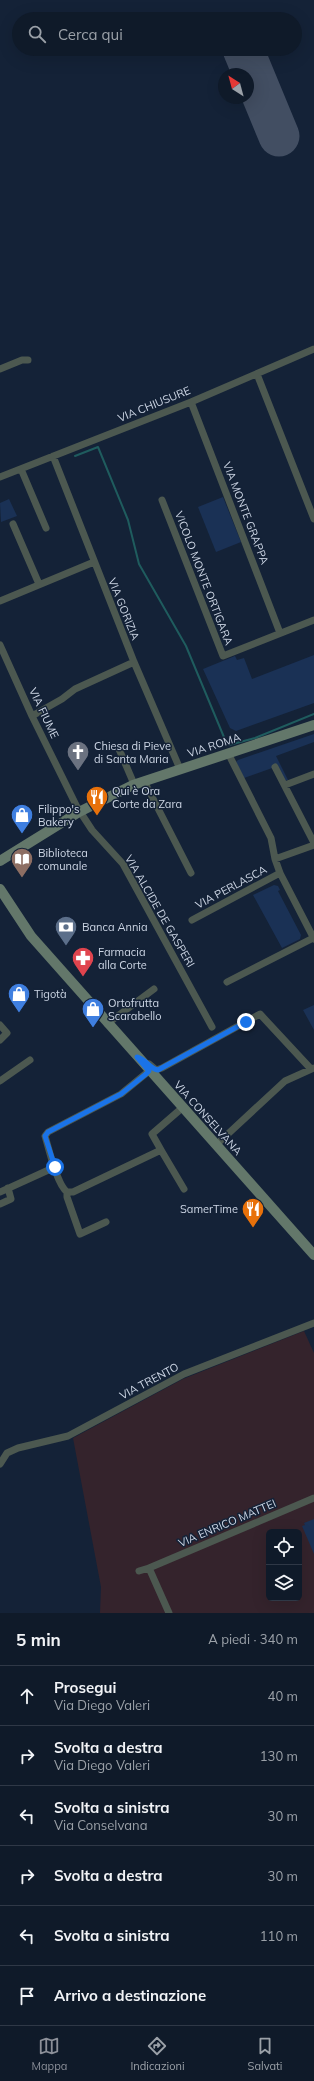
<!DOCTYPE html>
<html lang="it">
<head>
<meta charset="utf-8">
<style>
  body { margin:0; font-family:Mulish,sans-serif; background:#182331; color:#f1f3f6 }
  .controls { position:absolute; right:12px; bottom:12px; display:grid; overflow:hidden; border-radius:6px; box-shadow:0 4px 16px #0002 }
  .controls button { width:36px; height:36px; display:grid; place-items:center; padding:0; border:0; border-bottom:1px solid #2f3846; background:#0f1a29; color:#f1f3f6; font:20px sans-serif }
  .compass { position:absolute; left:218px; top:68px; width:36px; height:36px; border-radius:50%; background:#0f1a29; box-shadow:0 4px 16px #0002; rotate:324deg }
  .stop { position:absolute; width:12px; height:12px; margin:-9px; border:3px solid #1a73e8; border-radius:50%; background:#fff }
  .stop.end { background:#1a73e8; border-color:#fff; box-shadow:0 1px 4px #0008 }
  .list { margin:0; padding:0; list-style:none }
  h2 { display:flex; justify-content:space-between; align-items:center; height:52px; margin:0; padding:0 16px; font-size:17px }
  h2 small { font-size:13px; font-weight:400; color:#9ba1a8 }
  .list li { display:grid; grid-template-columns:26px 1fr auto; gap:12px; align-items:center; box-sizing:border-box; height:60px; padding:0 16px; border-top:1px solid #2f3846 }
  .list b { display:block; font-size:15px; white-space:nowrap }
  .list p { margin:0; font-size:13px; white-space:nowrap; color:#9ba1a8 }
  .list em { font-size:13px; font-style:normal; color:#9ba1a8 }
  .icon { flex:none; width:22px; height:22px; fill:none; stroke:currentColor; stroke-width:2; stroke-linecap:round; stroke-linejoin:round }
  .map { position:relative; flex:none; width:314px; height:1613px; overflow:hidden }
  .search { position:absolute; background:#0f1a29; box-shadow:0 4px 16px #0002; left:12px; right:12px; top:12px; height:44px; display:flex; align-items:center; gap:10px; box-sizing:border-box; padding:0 14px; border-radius:22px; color:#9ba1a8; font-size:15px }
  .sheet { height:412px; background:#0f1a29 }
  nav { display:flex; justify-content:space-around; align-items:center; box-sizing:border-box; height:56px; border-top:1px solid #2f3846; background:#0f1a29; font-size:11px; color:#9ba1a8 }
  nav a { display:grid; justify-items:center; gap:2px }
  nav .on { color:#8c9099 }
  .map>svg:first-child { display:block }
</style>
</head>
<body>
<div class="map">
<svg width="314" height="1613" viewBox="0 0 314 1613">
  <rect width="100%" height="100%" fill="#142237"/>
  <path fill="#34232c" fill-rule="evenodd" d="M304,1331L314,1353V1613H100L101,1587L73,1438L183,1379ZM269,1532H299V1598H269Z"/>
  <path fill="#1a3155" d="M223,497L241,542L216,552L198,507Z
    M9,499L17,516L1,522L0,503Z
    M314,655V703L236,731L230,728L203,669L235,656L237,660L244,658L252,679Z
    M314,734V742L276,756L288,780L284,781L275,767L244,778L236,762L238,760Z
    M274,885L278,886L280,890L278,891L301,935L300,939L282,948L253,895Z
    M314,1005V1030L303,1010Z
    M314,1519V1554L302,1526L305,1525L304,1523Z"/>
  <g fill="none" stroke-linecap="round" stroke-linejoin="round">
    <path stroke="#1f5c5e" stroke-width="2" d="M75,456L98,447L128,520L139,564L186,646L226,742L229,745L255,738L314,714"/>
    <path stroke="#424e62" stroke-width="41" d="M243,49L279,136"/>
    <path stroke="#4c5850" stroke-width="7" d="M0,369L22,360H28
      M257,374L314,519
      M191,402L280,633
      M53,456L134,662L180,769
      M21,469L46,528
      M0,477L191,402L314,349
      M162,500L223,656L314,620
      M13,524L39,584
      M0,601L94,562
      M0,645L32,716L77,807L92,830L123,864L212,1027
      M32,716L62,699L75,689L134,662
      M119,749L134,784
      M228,753L271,838L275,859L280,873L314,939
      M275,767L314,843
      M144,781L191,873
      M285,785L314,774
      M275,859L314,845
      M192,920L280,873
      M227,982L313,938
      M107,1024L154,989
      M0,1025L7,1033L0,1040
      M149,1064L156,1070L162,1068L260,1014L311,1069
      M0,1081L30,1060
      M216,1145L285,1081L314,1068
      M161,1150L184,1189
      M0,1192L55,1167
      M67,1192H73L161,1150L152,1134L182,1108
      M0,1204L11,1199L8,1188
      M106,1222L80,1234L67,1197V1192C57,1185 49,1149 45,1136L48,1132L121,1094L149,1071
      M0,1464L7,1453L18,1448L68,1436L184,1374L314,1323
      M139,1571L149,1568
      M169,1613L149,1568L314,1498"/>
    <path stroke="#63776a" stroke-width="10" d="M0,861L79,812L133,785L314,725
      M0,889L31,936L314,1255"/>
  </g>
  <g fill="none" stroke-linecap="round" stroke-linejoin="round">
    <path stroke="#1a73e8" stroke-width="5" d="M55,1167L45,1136L48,1132L121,1094L146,1074L149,1071L137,1057C146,1059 150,1069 158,1070L246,1022"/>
  </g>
  <defs>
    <g id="church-pin" transform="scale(1.15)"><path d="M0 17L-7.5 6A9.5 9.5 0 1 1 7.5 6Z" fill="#6b7280" stroke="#142237"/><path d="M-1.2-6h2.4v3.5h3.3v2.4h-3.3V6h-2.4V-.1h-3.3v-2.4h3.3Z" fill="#fff"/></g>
    <g id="restaurant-pin" transform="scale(1.15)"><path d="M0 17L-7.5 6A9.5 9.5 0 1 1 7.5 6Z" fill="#e8710a" stroke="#142237"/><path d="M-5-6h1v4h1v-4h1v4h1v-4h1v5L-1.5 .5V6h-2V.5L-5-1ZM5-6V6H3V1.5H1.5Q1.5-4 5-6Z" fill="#fff"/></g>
    <g id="shop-pin" transform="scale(1.15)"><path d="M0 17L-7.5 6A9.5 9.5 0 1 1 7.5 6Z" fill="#3f7fe0" stroke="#142237"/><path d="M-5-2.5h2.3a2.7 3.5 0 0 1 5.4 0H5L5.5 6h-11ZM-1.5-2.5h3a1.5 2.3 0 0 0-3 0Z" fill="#fff"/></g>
    <g id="library-pin" transform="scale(1.15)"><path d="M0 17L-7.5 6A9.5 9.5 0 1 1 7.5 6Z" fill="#8d6e63" stroke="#142237"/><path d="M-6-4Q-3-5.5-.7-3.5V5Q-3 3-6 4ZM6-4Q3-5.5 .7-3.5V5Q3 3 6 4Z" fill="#fff"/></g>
    <g id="bank-pin" transform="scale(1.15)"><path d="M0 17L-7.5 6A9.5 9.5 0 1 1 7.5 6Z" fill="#5c6f8a" stroke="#142237"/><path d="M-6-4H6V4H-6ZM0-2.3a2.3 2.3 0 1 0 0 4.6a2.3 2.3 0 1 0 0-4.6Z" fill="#fff"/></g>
    <g id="pharmacy-pin" transform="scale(1.15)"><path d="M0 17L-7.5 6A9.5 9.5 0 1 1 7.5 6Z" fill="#e0444e" stroke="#142237"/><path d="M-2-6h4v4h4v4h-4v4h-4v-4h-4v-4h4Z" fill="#fff"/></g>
  </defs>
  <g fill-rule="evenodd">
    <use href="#church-pin" x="78" y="752"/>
    <use href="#restaurant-pin" x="97" y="797"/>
    <use href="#shop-pin" x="22" y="815"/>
    <use href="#library-pin" x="22" y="859"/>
    <use href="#bank-pin" x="66" y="927"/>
    <use href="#pharmacy-pin" x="83" y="958"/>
    <use href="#shop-pin" x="19" y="994"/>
    <use href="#shop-pin" x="93" y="1009"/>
    <use href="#restaurant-pin" x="253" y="1209"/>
  </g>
  <g text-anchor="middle" stroke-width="3" stroke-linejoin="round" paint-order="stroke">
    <g font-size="11" fill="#cdd6e5" stroke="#142237">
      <text transform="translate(154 404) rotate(-22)" y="4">VIA CHIUSURE</text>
      <text transform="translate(246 513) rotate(69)" y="4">VIA MONTE GRAPPA</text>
      <text transform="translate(204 578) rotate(69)" y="4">VICOLO MONTE ORTIGARA</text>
      <text transform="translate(124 609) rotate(68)" y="4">VIA GORIZIA</text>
      <text transform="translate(44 713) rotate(65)" y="4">VIA FIUME</text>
      <text transform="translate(214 745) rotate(-18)" y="4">VIA ROMA</text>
      <text transform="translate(231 887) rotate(-28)" y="4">VIA PERLASCA</text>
      <text transform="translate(160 911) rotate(60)" y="4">VIA ALCIDE DE GASPERI</text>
      <text transform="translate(208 1118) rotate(48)" y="4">VIA CONSELVANA</text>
      <text transform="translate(149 1381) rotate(-28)" y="4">VIA TRENTO</text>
      <text transform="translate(227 1523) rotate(-23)" y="4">VIA ENRICO MATTEI</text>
    </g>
    <g font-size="11" fill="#cdd6e5" stroke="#142237" text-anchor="start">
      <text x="94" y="750">Chiesa di Pieve<tspan x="94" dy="13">di Santa Maria</tspan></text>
      <text x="112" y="795">Qui è Ora<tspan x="112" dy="13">Corte da Zara</tspan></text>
      <text x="38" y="813">Filippo's<tspan x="38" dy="13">Bakery</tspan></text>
      <text x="38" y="857">Biblioteca<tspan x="38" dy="13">comunale</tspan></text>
      <text x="82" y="931">Banca Annia</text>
      <text x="98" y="956">Farmacia<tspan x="98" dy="13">alla Corte</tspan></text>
      <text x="34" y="998">Tigotà</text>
      <text x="108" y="1007">Ortofrutta<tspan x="108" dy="13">Scarabello</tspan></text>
      <text x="238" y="1213" text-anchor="end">SamerTime</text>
    </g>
  </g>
</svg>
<div class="controls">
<button><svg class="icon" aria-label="locate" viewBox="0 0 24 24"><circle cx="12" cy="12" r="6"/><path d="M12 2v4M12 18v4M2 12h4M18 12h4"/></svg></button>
<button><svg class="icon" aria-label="layers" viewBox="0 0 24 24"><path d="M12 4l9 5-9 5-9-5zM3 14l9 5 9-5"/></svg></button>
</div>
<svg class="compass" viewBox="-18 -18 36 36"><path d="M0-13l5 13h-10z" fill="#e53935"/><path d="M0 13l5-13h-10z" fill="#9ba1a8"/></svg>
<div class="stop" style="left:55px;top:1167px"></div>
<div class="stop end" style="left:246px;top:1022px"></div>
<div class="search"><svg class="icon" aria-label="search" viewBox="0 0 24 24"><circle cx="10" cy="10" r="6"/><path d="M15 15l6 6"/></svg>Cerca qui</div>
</div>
<section class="sheet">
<h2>5 min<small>A piedi · 340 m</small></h2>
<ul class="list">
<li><svg class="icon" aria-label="ahead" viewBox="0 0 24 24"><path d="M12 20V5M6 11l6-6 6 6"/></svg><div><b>Prosegui</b><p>Via Diego Valeri</p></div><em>40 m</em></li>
<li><svg class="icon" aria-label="right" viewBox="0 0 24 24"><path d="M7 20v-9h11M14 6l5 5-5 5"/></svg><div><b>Svolta a destra</b><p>Via Diego Valeri</p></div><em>130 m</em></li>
<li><svg class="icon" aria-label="left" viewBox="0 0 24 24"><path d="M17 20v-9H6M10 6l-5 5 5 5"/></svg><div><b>Svolta a sinistra</b><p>Via Conselvana</p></div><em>30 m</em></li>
<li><svg class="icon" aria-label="right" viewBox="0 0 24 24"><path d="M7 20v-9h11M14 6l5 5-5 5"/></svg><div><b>Svolta a destra</b></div><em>30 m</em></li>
<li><svg class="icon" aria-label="left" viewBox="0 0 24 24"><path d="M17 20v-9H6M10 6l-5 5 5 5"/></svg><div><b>Svolta a sinistra</b></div><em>110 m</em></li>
<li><svg class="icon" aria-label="arrive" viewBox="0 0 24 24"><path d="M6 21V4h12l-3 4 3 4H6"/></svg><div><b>Arrivo a destinazione</b></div></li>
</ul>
</section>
<nav>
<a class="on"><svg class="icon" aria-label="map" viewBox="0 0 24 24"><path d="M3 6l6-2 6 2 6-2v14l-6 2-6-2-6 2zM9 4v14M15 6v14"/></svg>Mappa</a>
<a><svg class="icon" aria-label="directions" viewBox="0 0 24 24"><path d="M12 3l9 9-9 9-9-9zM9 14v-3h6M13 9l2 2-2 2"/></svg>Indicazioni</a>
<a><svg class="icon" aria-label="saved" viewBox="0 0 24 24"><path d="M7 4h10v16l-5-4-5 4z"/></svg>Salvati</a>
</nav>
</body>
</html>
